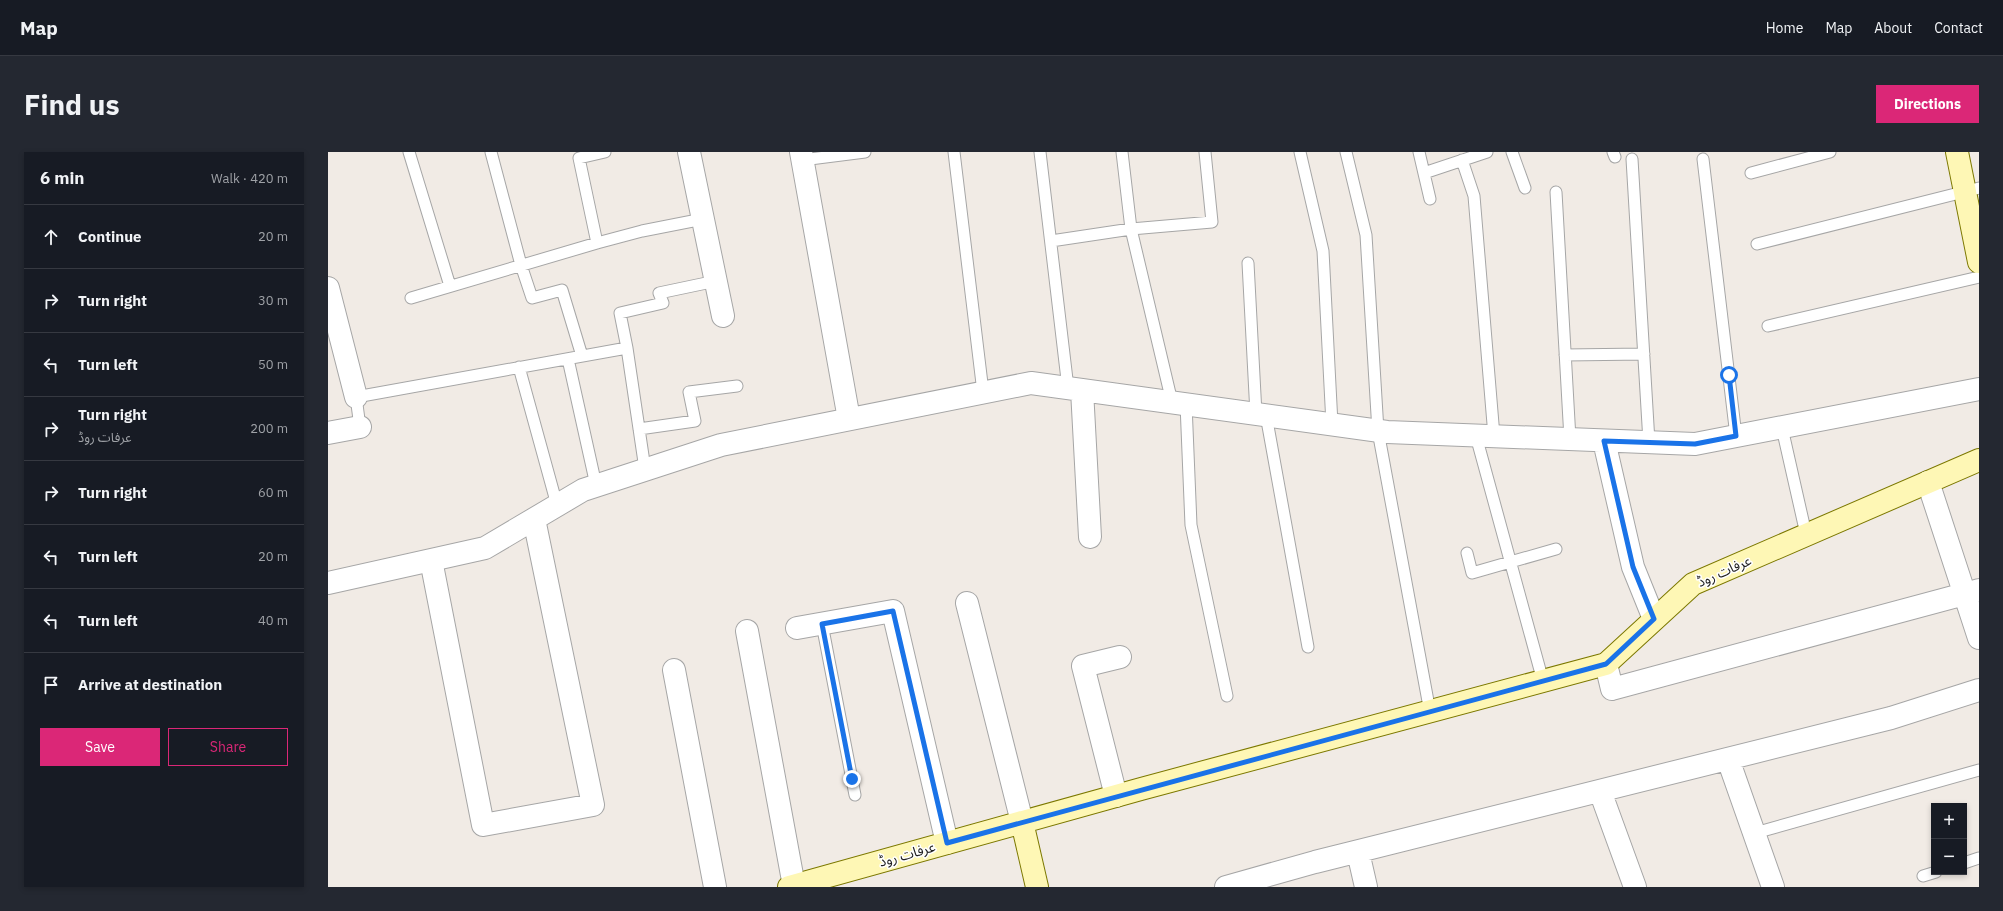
<!DOCTYPE html>
<html lang="en">
<head>
<meta charset="utf-8">
<style>
  body { margin:0; font-family:"IBM Plex Sans","Noto Sans Arabic",sans-serif; background:#242831; color:#f1f3f6 }
  .controls { position:absolute; right:12px; bottom:12px; display:grid; overflow:hidden; border-radius:0px; box-shadow:0 2px 6px #0003 }
  .controls button { width:36px; height:36px; display:grid; place-items:center; padding:0; border:0; border-bottom:1px solid #363941; background:#171b24; color:#f1f3f6; font:20px sans-serif }
  .stop { position:absolute; width:12px; height:12px; margin:-9px; border:3px solid #1a73e8; border-radius:50%; background:#fff }
  .stop.end { background:#1a73e8; border-color:#fff; box-shadow:0 1px 4px #0008 }
  .list { margin:0; padding:0; list-style:none }
  h2 { display:flex; justify-content:space-between; align-items:center; height:52px; margin:0; padding:0 16px; font-size:17px }
  h2 small { font-size:13px; font-weight:400; color:#9ea1a6 }
  .list li { display:grid; grid-template-columns:26px 1fr auto; gap:12px; align-items:center; box-sizing:border-box; height:64px; padding:0 16px; border-top:1px solid #363941 }
  .list b { display:block; font-size:15px; white-space:nowrap }
  .list p { margin:0; font-size:13px; white-space:nowrap; color:#9ea1a6 }
  .list em { font-size:13px; font-style:normal; color:#9ea1a6 }
  .actions { display:flex; gap:8px; padding:12px 16px }
  .actions a { flex:1; padding:9px 0; border:1px solid #db2777; border-radius:0px; text-align:center; font-size:14px; color:#db2777 }
  .actions .main { background:#db2777; color:#fff }
  .icon { flex:none; width:22px; height:22px; fill:none; stroke:currentColor; stroke-width:2; stroke-linecap:round; stroke-linejoin:round }
  .map { position:relative; flex:none; width:1651px; height:735px; overflow:hidden; border-radius:0px }
  header { display:flex; align-items:center; gap:24px; box-sizing:border-box; height:56px; padding:0 20px; background:#171b24; border-bottom:1px solid #363941 }
  header strong { font-size:19px }
  nav { display:flex; gap:22px; margin-inline-start:auto; font-size:14px }
  .intro { display:flex; align-items:center; justify-content:space-between; box-sizing:border-box; height:96px; padding:0 24px }
  h1 { margin:0; font-size:28px }
  .button { padding:10px 18px; border-radius:0px; background:#db2777; color:#fff; font-size:14px; font-weight:700 }
  main { display:flex; gap:24px; padding:0 24px }
  aside { flex:1; background:#171b24; border-radius:0px; box-shadow:0 2px 6px #0003 }
  .map>svg:first-child { display:block }
</style>
</head>
<body>
<header>
<strong>Map</strong>
<nav><a>Home</a><a>Map</a><a>About</a><a>Contact</a></nav>
</header>
<div class="intro"><h1>Find us</h1><a class="button">Directions</a></div>
<main>
<aside>
<h2>6 min<small>Walk · 420 m</small></h2>
<ul class="list">
<li><svg class="icon" aria-label="ahead" viewBox="0 0 24 24"><path d="M12 20V5M6 11l6-6 6 6"/></svg><div><b>Continue</b></div><em>20 m</em></li>
<li><svg class="icon" aria-label="right" viewBox="0 0 24 24"><path d="M7 20v-9h11M14 6l5 5-5 5"/></svg><div><b>Turn right</b></div><em>30 m</em></li>
<li><svg class="icon" aria-label="left" viewBox="0 0 24 24"><path d="M17 20v-9H6M10 6l-5 5 5 5"/></svg><div><b>Turn left</b></div><em>50 m</em></li>
<li><svg class="icon" aria-label="right" viewBox="0 0 24 24"><path d="M7 20v-9h11M14 6l5 5-5 5"/></svg><div><b>Turn right</b><p>عرفات روڈ</p></div><em>200 m</em></li>
<li><svg class="icon" aria-label="right" viewBox="0 0 24 24"><path d="M7 20v-9h11M14 6l5 5-5 5"/></svg><div><b>Turn right</b></div><em>60 m</em></li>
<li><svg class="icon" aria-label="left" viewBox="0 0 24 24"><path d="M17 20v-9H6M10 6l-5 5 5 5"/></svg><div><b>Turn left</b></div><em>20 m</em></li>
<li><svg class="icon" aria-label="left" viewBox="0 0 24 24"><path d="M17 20v-9H6M10 6l-5 5 5 5"/></svg><div><b>Turn left</b></div><em>40 m</em></li>
<li><svg class="icon" aria-label="arrive" viewBox="0 0 24 24"><path d="M6 21V4h12l-3 4 3 4H6"/></svg><div><b>Arrive at destination</b></div></li>
</ul>
<div class="actions"><a class="main">Save</a><a>Share</a></div>
</aside>
<div class="map">
<svg width="1651" height="735" viewBox="0 0 1651 735">
  <rect width="100%" height="100%" fill="#f1ebe5"/>
  <g fill="none" stroke-linecap="round" stroke-linejoin="round">
    <g stroke="#a6a6a6" stroke-width="13">
      <path id="lane" d="M81,0L122,134
        M163,0L193,113L204,146L234,138L254,204
        M626,0L655,240
        M712,0L740,236
        M794,0L803,77L844,250
        M972,0L995,99L1004,272
        M1018,0L1038,83L1050,279L1102,560
        M1091,0L1102,47
        M1184,0L1197,36
        M1285,0L1287,5
        M1304,7L1321,290
        M1375,7L1408,284
        M474,8L537,0
        M1134,8L1146,44L1166,284
        M1096,21L1159,0
        M1423,21L1502,0
        M1228,40L1242,287
        M723,89L803,77L884,70L877,0
        M269,91L251,6L277,0
        M1429,92L1651,36
        M920,111L928,262
        M83,146L269,91L314,79L375,67
        M1440,174L1651,125
        M1237,203L1316,202
        M240,207L268,333
        M191,215L229,353
        M858,252L863,373L899,544
        M938,263L980,495
        M32,275L28,245L299,196
        M1454,276L1478,382
        M311,277L367,269L361,240L409,234
        M1148,284L1215,529
        M317,317L299,196L292,161L335,151L331,141L388,129
        M1139,401L1144,421L1228,397
        M494,472L527,643
        M1427,681L1651,618
        M1636,711L1651,706
        M1595,724L1608,720"/>
    </g>
    <g stroke="#a6a6a6" stroke-width="24">
      <path id="street" d="M361,0L395,164
        M473,0L521,267
        M0,136L28,245
        M754,238L762,385
        M0,281L32,275
        M1276,289L1305,415L1326,467
        M1600,330L1651,486
        M103,408L155,673L265,653L206,367
        M0,431L157,396L255,338L393,293L703,231L1059,280L1367,292L1651,237
        M639,451L694,670
        M469,476L565,459L619,691
        M419,479L466,734
        M1278,512L1284,537L1651,438
        M346,518L387,735
        M1400,607L1445,735
        M1272,639L1307,735
        M788,644L755,514L792,505
        M1030,700L1038,735
        M898,735L987,710L1563,566L1651,538"/>
    </g>
    <g stroke="#7c7800" stroke-width="24">
      <path id="secondary" d="M1629,0L1651,110
        M694,670L709,735
        M461,735L813,637L1278,512L1365,432L1651,308"/>
    </g>
    <use href="#lane" stroke="#fff" stroke-width="11"/>
    <use href="#street" stroke="#fff" stroke-width="22"/>
    <use href="#secondary" stroke="#fef7b5" stroke-width="22"/>
  </g>
  <g fill="none" stroke-linecap="round" stroke-linejoin="round">
    <path stroke="#1a73e8" stroke-width="5" d="M524,627L494,472L565,459L619,691L1278,512L1326,467L1305,415L1276,289L1367,292L1408,284L1401,223"/>
  </g>
  <g text-anchor="middle" stroke-width="3" stroke-linejoin="round" paint-order="stroke">
    <g font-size="14" fill="#1f1f1f" stroke="#fff">
      <text transform="translate(1396 419) rotate(-24)" y="5">عرفات روڈ</text>
      <text transform="translate(579 702) rotate(-16)" y="5">عرفات روڈ</text>
    </g>
  </g>
</svg>
<div class="controls">
<button>+</button>
<button>−</button>
</div>
<div class="stop" style="left:1401px;top:223px"></div>
<div class="stop end" style="left:524px;top:627px"></div>
</div>
</main>
</body>
</html>
